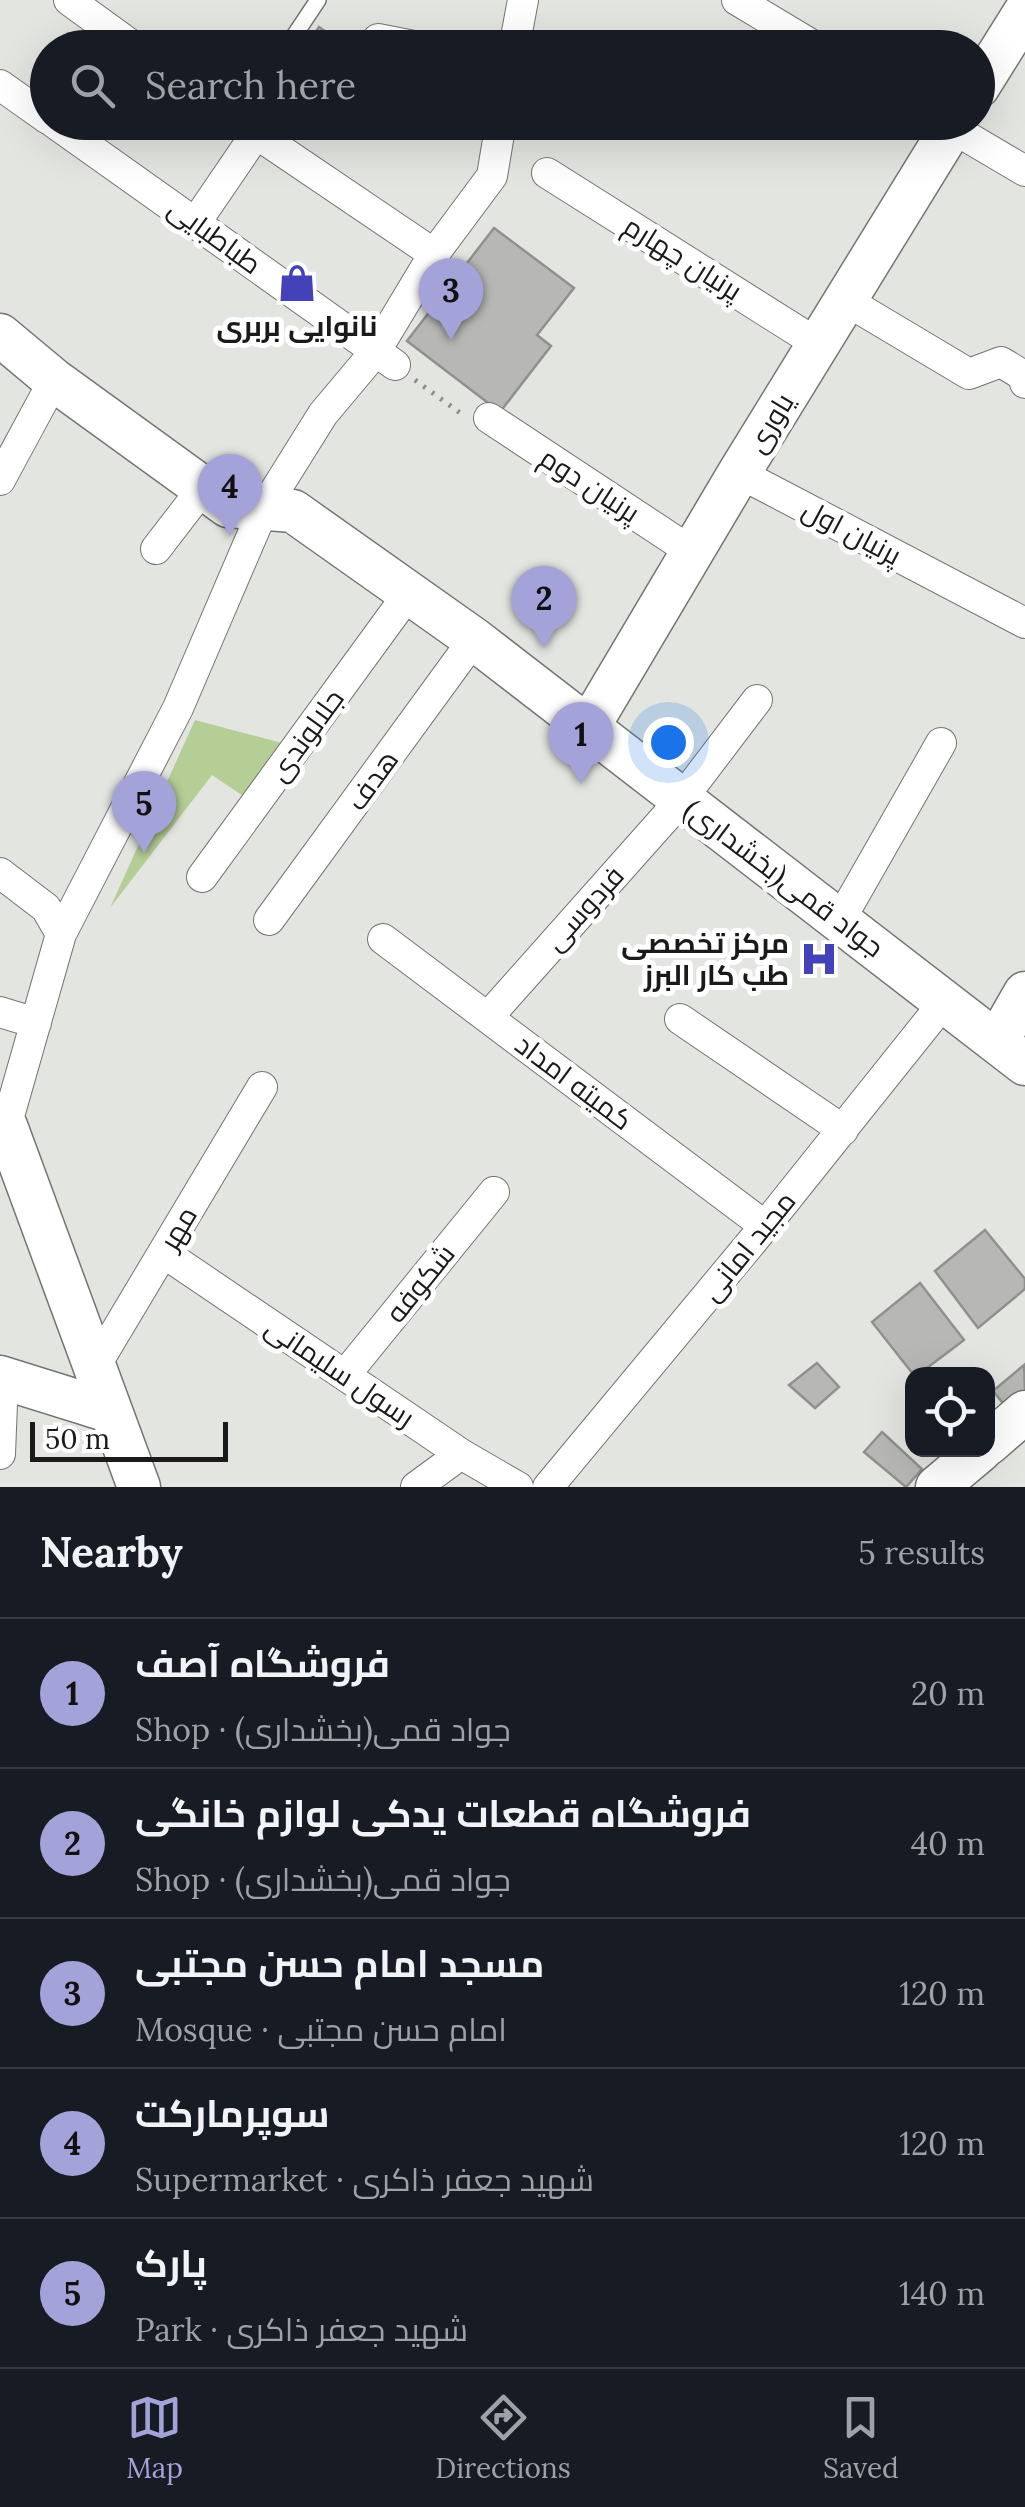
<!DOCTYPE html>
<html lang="en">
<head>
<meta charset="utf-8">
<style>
  body { margin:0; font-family:Lora,Cairo,serif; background:#20242c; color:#f1f3f6 }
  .controls { position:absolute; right:30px; bottom:30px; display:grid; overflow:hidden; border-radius:20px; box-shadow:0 10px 40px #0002 }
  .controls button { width:90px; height:90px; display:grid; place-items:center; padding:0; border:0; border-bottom:2px solid #363941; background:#171b24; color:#f1f3f6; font:50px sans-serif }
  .scale { position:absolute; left:30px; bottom:25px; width:198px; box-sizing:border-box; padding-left:10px; border:5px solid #191a19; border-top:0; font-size:28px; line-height:35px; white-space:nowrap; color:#191a19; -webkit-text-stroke:8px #fff; paint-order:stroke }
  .you { position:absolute; left:668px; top:742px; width:35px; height:35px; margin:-25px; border:8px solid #fff; border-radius:50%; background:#1a73e8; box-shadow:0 0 0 15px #1a73e833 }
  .badge { display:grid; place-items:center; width:65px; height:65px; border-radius:50%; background:#a3a3da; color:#111; font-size:32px; font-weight:700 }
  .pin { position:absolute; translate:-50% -82px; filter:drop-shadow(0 2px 5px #0008) }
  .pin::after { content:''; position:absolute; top:52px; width:35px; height:30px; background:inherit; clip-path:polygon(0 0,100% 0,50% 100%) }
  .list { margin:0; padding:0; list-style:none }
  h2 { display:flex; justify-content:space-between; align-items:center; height:130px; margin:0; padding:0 40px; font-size:42px }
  h2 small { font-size:32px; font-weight:400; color:#9ea1a6 }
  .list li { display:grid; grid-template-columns:65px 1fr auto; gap:30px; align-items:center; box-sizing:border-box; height:150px; padding:0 40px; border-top:2px solid #363941 }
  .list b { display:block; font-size:38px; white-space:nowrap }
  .list p { margin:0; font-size:32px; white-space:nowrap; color:#9ea1a6 }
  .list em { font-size:32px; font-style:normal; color:#9ea1a6 }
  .icon { flex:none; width:55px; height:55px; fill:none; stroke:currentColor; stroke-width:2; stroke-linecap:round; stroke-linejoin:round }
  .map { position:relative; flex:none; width:1025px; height:1487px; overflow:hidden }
  .search { position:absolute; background:#171b24; box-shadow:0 10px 40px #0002; left:30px; right:30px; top:30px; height:110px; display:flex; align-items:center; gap:25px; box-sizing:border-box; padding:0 35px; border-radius:55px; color:#9ea1a6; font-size:38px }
  .sheet { height:880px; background:#171b24 }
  nav { display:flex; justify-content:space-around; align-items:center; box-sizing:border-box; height:140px; border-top:2px solid #363941; background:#171b24; font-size:28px; color:#9ea1a6 }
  nav a { display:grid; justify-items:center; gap:5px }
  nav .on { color:#a3a3da }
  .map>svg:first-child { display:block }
</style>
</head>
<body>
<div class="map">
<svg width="1025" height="1487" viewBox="0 0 1025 1487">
  <rect width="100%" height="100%" fill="#e3e5e1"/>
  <path fill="#b5ce95" d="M195,720L282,743L246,798L212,775L110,908Z"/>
  <path fill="#b7b8b5" stroke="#90918e" stroke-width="2.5" d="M319,27L345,45L343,48H305Z
    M494,228L574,288L537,335L551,346L500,412L407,341Z
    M985,1230L1025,1279V1289L978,1328L935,1271Z
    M920,1283L964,1340L919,1374H913L872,1322Z
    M817,1363L839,1387L815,1408L789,1385Z
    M1024,1365L1025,1390L1006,1407L993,1391Z
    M882,1432L922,1469L906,1487L864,1452Z"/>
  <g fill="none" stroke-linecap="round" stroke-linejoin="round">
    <g stroke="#737571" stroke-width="18">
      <path id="lane" d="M286,48L318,0"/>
    </g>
    <g stroke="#737571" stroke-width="32">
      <path id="street" d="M69,0L135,48
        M737,0L817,48
        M378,39L424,48
        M514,48L523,0
        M0,85L48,119
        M53,122L395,365
        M239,122L434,254
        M942,122L1025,171
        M547,173L818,344
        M196,222L256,134
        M845,300L969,374L1001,362L1024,376L1025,383
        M489,418L692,552
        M739,473L1025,623
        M0,480L54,380
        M156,549L203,488
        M0,873L46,908L61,934
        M202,877L409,593
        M269,920L474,639
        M840,920L941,743
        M383,939L765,1226
        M0,1012L36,1023
        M488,1017L681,800L757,700
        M680,1019L843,1130
        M1,1144L61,934L178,708L263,510L323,414L375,352L434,254L492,176L501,122
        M164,1253L461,1454L518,1487
        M94,1368L262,1087
        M345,1375L494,1192
        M0,1454L3,1378
        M416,1487L461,1454
        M548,1487L765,1226L945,1001"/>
    </g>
    <g stroke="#737571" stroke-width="45">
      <path id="secondary" d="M978,87L1025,12
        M0,335L54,380L228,506L293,511L474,639L1025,1064
        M589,726L739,473L955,122
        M997,1042L1025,993
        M6,1126L139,1487
        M0,1377L109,1411
        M988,1444L1025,1412
        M937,1487L981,1450"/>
    </g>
    <path stroke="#8b8d8a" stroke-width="5" stroke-dasharray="2.5 8" stroke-linecap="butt" d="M415,380L463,415"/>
    <use href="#lane" stroke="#fff" stroke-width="15"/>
    <use href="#street" stroke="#fff" stroke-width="30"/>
    <use href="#secondary" stroke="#fff" stroke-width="42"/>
  </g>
  <defs>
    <g id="shop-bare" transform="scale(3)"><path d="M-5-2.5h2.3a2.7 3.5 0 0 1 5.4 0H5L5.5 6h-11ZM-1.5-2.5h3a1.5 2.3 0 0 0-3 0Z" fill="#4442b8" stroke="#fff" stroke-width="2.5" paint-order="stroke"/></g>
    <g id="hospital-bare" transform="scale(3)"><path d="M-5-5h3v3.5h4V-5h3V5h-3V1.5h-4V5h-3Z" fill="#4442b8" stroke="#fff" stroke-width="2.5" paint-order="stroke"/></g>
  </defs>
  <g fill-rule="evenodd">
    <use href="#shop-bare" x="297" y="283"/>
    <use href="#hospital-bare" x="819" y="959"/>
  </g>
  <g text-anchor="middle" stroke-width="10" stroke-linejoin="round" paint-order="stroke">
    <g font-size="28" fill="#191a19" stroke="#fff">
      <text transform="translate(215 236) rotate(36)" y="10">طباطبایی</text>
      <text transform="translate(683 258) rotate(32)" y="10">پرنیان چهارم</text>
      <text transform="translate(770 423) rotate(-59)" y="10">یاوری</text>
      <text transform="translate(590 485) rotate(33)" y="10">پرنیان دوم</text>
      <text transform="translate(852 532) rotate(28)" y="10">پرنیان اول</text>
      <text transform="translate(306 735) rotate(-54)" y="10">جلالوندی</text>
      <text transform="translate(372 780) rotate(-54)" y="10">هدف</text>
      <text transform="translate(784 878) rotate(37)" y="10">جواد قمی(بخشداری)</text>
      <text transform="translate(584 908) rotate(-48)" y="10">فردوسی</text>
      <text transform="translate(574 1082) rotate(37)" y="10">کمیته امداد</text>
      <text transform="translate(178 1228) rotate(-59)" y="10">مهر</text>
      <text transform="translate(748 1246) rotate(-51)" y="10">مجید امانی</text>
      <text transform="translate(420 1283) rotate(-51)" y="10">شکوفه</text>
      <text transform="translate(340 1372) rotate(34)" y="10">رسول سلیمانی</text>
    </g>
    <g font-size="28" font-weight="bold" fill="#191a19" stroke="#fff">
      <text x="297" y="336">نانوایی بربری</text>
      <text x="789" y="953" text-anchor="end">مرکز تخصصی<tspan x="789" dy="32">طب کار البرز</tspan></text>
    </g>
  </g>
</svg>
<div class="controls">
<button><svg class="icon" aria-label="locate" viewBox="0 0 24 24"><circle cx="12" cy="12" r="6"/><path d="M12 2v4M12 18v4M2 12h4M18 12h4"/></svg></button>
</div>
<div class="scale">50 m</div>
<div class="you"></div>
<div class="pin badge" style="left:581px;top:784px">1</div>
<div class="pin badge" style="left:544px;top:648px">2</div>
<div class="pin badge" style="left:451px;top:340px">3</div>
<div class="pin badge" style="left:230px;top:536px">4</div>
<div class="pin badge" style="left:144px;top:853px">5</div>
<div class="search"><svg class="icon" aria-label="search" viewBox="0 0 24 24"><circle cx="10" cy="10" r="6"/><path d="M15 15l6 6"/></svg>Search here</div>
</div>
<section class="sheet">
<h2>Nearby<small>5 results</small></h2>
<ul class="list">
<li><span class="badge">1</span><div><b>فروشگاه آصف</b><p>Shop · جواد قمی(بخشداری)</p></div><em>20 m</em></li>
<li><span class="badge">2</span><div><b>فروشگاه قطعات یدکی لوازم خانگی</b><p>Shop · جواد قمی(بخشداری)</p></div><em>40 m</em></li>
<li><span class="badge">3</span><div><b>مسجد امام حسن مجتبی</b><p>Mosque · امام حسن مجتبی</p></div><em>120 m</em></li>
<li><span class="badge">4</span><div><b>سوپرمارکت</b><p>Supermarket · شهید جعفر ذاکری</p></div><em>120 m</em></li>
<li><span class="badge">5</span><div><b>پارک</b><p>Park · شهید جعفر ذاکری</p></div><em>140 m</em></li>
</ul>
</section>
<nav>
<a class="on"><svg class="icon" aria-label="map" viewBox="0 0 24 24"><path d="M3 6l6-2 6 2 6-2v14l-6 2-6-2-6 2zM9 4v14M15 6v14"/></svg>Map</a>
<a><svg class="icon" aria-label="directions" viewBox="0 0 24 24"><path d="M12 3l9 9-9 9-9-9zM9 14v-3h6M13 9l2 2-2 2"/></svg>Directions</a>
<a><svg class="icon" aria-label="saved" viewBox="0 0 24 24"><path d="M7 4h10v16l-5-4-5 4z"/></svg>Saved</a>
</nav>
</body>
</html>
